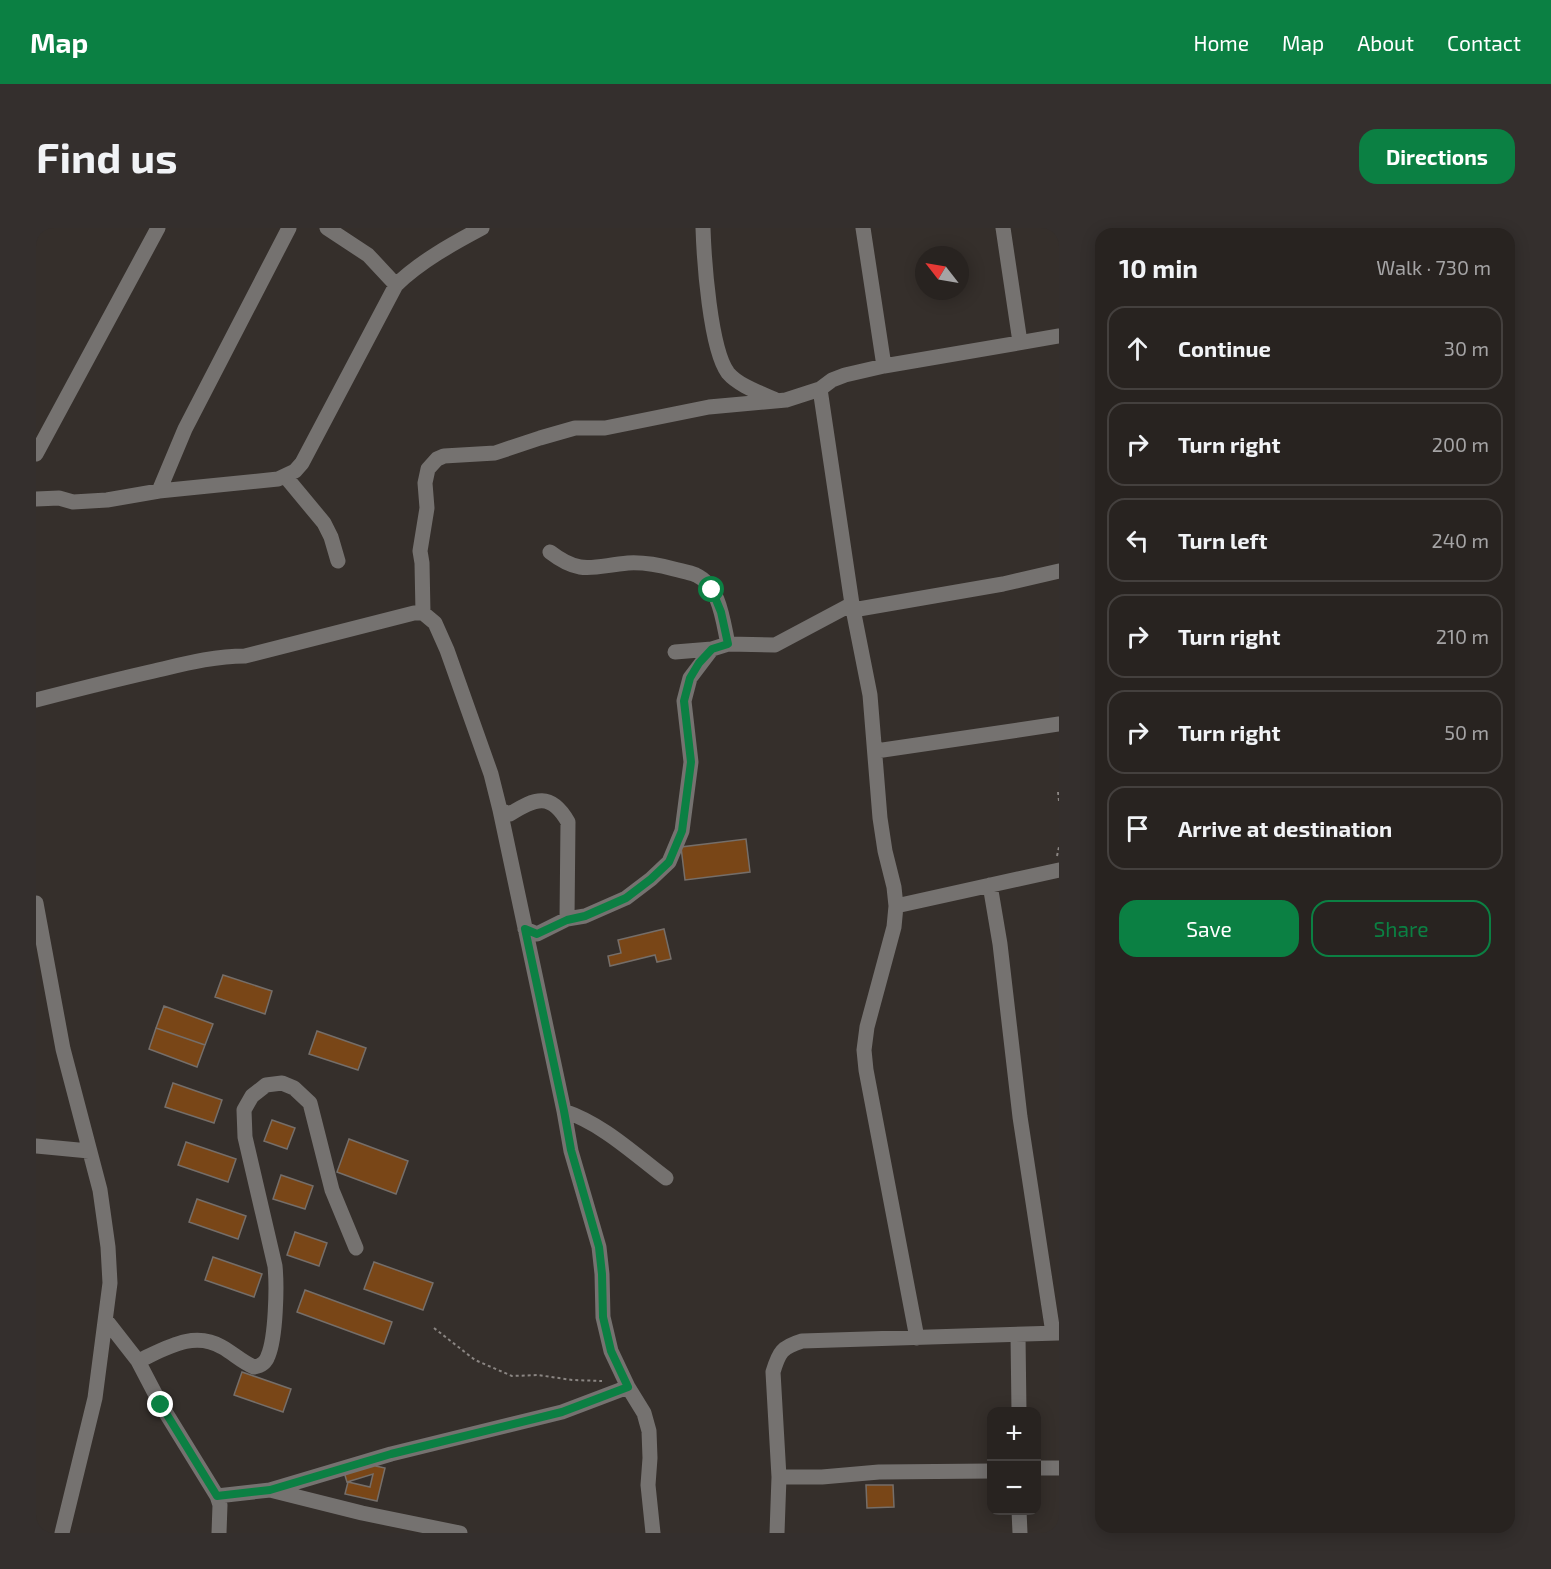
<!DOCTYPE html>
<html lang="en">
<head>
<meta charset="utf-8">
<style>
  body { margin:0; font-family:"Exo 2",sans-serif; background:#342f2d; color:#f1f3f6 }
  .controls { position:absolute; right:18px; bottom:18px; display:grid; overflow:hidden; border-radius:12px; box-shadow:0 3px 15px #0003 }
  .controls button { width:54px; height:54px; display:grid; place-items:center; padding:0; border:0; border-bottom:2px solid #44403e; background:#282320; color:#f1f3f6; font:30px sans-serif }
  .compass { position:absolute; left:879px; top:18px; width:54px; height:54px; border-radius:50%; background:#282320; box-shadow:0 3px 15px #0003; rotate:301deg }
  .stop { position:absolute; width:18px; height:18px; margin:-14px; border:4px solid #0b8043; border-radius:50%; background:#fff }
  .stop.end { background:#0b8043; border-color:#fff; box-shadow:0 2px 6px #0008 }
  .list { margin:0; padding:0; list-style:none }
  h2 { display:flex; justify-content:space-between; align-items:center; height:78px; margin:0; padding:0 24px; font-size:26px }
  h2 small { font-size:20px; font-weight:400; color:#a5a4a5 }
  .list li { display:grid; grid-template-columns:39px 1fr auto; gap:18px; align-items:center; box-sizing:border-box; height:84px; margin:0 12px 12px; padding:0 12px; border:2px solid #44403e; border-radius:18px }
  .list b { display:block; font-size:22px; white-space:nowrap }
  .list em { font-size:20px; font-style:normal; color:#a5a4a5 }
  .actions { display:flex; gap:12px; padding:18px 24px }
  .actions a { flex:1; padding:14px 0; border:2px solid #0b8043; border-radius:18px; text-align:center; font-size:21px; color:#0b8043 }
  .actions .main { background:#0b8043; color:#fff }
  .icon { flex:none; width:33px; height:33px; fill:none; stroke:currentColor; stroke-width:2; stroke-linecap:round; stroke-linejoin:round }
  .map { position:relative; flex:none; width:1023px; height:1305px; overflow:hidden; border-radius:18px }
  header { display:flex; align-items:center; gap:36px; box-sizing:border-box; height:84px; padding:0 30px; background:#0b8043; color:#fff }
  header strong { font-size:28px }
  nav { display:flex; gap:33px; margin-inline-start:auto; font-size:21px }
  .intro { display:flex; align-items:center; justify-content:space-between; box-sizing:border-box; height:144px; padding:0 36px }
  h1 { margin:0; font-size:42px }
  .button { padding:15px 27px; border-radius:18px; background:#0b8043; color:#fff; font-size:21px; font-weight:700 }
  main { display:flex; gap:36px; padding:0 36px }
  aside { flex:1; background:#282320; border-radius:18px; box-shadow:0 3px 15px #0003 }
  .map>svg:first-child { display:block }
</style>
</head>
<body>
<header>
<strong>Map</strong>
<nav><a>Home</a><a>Map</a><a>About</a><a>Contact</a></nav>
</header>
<div class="intro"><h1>Find us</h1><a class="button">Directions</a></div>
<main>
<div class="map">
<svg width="1023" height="1305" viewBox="0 0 1023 1305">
  <rect width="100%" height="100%" fill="#352f2b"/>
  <path fill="#794617" stroke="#756e69" stroke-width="1.5" d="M710,611L714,644L649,652L645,619Z
    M628,701L635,731L621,734L619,727L574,738L572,728L585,725L582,712Z
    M187,747L236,763L229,786L179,769Z
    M128,778L177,796L169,817L120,800Z
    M120,800L169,817L161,839L113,821Z
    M281,803L330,820L322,842L273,826Z
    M137,855L186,872L178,895L129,879Z
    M236,892L259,900L251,921L228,913Z
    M313,911L372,933L360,966L301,944Z
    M150,914L200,931L192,954L142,937Z
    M245,947L277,958L269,981L237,971Z
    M161,971L210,988L202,1011L153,994Z
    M259,1004L291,1015L283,1038L251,1027Z
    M177,1029L226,1046L218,1069L169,1052Z
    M338,1034L397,1055L387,1082L328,1061Z
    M269,1062L356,1094L348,1116L261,1084Z
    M206,1144L255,1161L247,1184L198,1167Z
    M339,1235L340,1238L349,1240L341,1273L309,1266L312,1254L334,1259L337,1246L311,1254L308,1244Z
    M830,1257H857L858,1279L831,1280Z"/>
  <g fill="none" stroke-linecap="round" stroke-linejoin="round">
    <path stroke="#8a8582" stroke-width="2" stroke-dasharray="3 3" stroke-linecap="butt" d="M1022,564L1023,573
      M1021,628L1023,619
      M398,1100L439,1132L476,1148L502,1147L536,1152L566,1153"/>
    <path stroke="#757270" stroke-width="15" d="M291,0L332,27L360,57
      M667,0C668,31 674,121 692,145C703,158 725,165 740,172
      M827,0L848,138
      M967,0L984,114
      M784,161L816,376L834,467L844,590L849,623L858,659L860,678L858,699L831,799L828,822L830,842L881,1110
      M0,226L122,0
      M249,248L288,295L295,309L302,333
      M123,263L149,201L253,0
      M0,271L23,270L37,274L71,272L123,263L242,251L259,243L266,235L360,57C385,33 416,16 446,0
      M514,324C545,348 557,338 592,335C607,334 623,337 638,341C645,343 653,344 660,347C684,358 687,394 692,416
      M817,382L967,356L1023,343
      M387,385L386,335L384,323L391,280L389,255L392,241L401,231L408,228L459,225L504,210L539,200H569L673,179L750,172L784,161L796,152L809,147L848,138L1023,108
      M639,424L676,421L692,416L739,417L816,376
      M0,472C39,462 78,452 118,443C148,436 178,428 209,428L378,385H387L399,395L411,422L455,546L464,582L528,883L535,923L563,1019L566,1046L567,1089L575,1123L592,1159L608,1185L613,1203L614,1230L612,1257L617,1305
      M840,523L1023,496
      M464,582L474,586C499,570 515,564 532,594L531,691
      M954,657L964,716L984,889L1017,1105
      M0,675L27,821L64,962L72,1019L74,1055L59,1170L26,1305
      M860,678L1023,642
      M489,701L501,706L531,691L549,688L590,670L615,651L633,634L646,603L655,534L648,473L654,450L676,421
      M528,883C567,896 598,926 630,950
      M0,918L53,923
      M70,1092L102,1133L125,1177L181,1268L184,1277L183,1305
      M982,1107L983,1184
      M102,1133C129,1121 157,1102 186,1119C197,1125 206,1134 218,1139C225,1138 230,1134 232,1128C240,1109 241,1058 239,1038L209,909L208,882L216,868L230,857L246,855L258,860L274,875L296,962L320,1020
      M1000,1240H1023
      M743,1249H786L843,1244L956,1243
      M234,1262L326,1285L424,1305
      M181,1268L234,1262L355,1226L526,1184L592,1159
      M983,1282L984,1305
      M741,1305L743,1249L737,1144C743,1124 746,1119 766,1113L1023,1105"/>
  </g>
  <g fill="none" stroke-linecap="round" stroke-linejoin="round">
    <path stroke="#0b8043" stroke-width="8" d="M125,1177L181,1268L234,1262L355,1226L526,1184L592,1159L575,1123L567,1089L566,1046L563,1019L535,922L528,883L489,701L501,706L531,692L549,688L590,670L615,651L633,634L646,603L655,534L648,473L654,450L663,435L676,421L692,416L685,384L676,362"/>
  </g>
</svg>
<div class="controls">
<button>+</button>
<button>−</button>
</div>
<svg class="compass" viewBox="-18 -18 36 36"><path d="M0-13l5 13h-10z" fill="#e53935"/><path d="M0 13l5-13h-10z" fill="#a5a4a5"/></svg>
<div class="stop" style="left:676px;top:362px"></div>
<div class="stop end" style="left:125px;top:1177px"></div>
</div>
<aside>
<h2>10 min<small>Walk · 730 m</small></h2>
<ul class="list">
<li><svg class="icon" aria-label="ahead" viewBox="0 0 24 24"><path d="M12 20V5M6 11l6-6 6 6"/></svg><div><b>Continue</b></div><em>30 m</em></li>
<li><svg class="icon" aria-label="right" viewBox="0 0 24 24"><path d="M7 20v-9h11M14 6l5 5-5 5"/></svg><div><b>Turn right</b></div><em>200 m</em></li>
<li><svg class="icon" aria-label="left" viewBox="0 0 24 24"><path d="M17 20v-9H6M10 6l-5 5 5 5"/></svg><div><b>Turn left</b></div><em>240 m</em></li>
<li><svg class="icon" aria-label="right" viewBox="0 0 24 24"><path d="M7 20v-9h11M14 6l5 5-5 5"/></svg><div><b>Turn right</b></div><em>210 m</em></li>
<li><svg class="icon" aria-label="right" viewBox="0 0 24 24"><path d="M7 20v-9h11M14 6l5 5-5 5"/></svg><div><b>Turn right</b></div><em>50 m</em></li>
<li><svg class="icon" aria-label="arrive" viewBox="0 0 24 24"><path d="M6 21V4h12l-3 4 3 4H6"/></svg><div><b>Arrive at destination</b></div></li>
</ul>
<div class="actions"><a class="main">Save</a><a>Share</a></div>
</aside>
</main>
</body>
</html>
